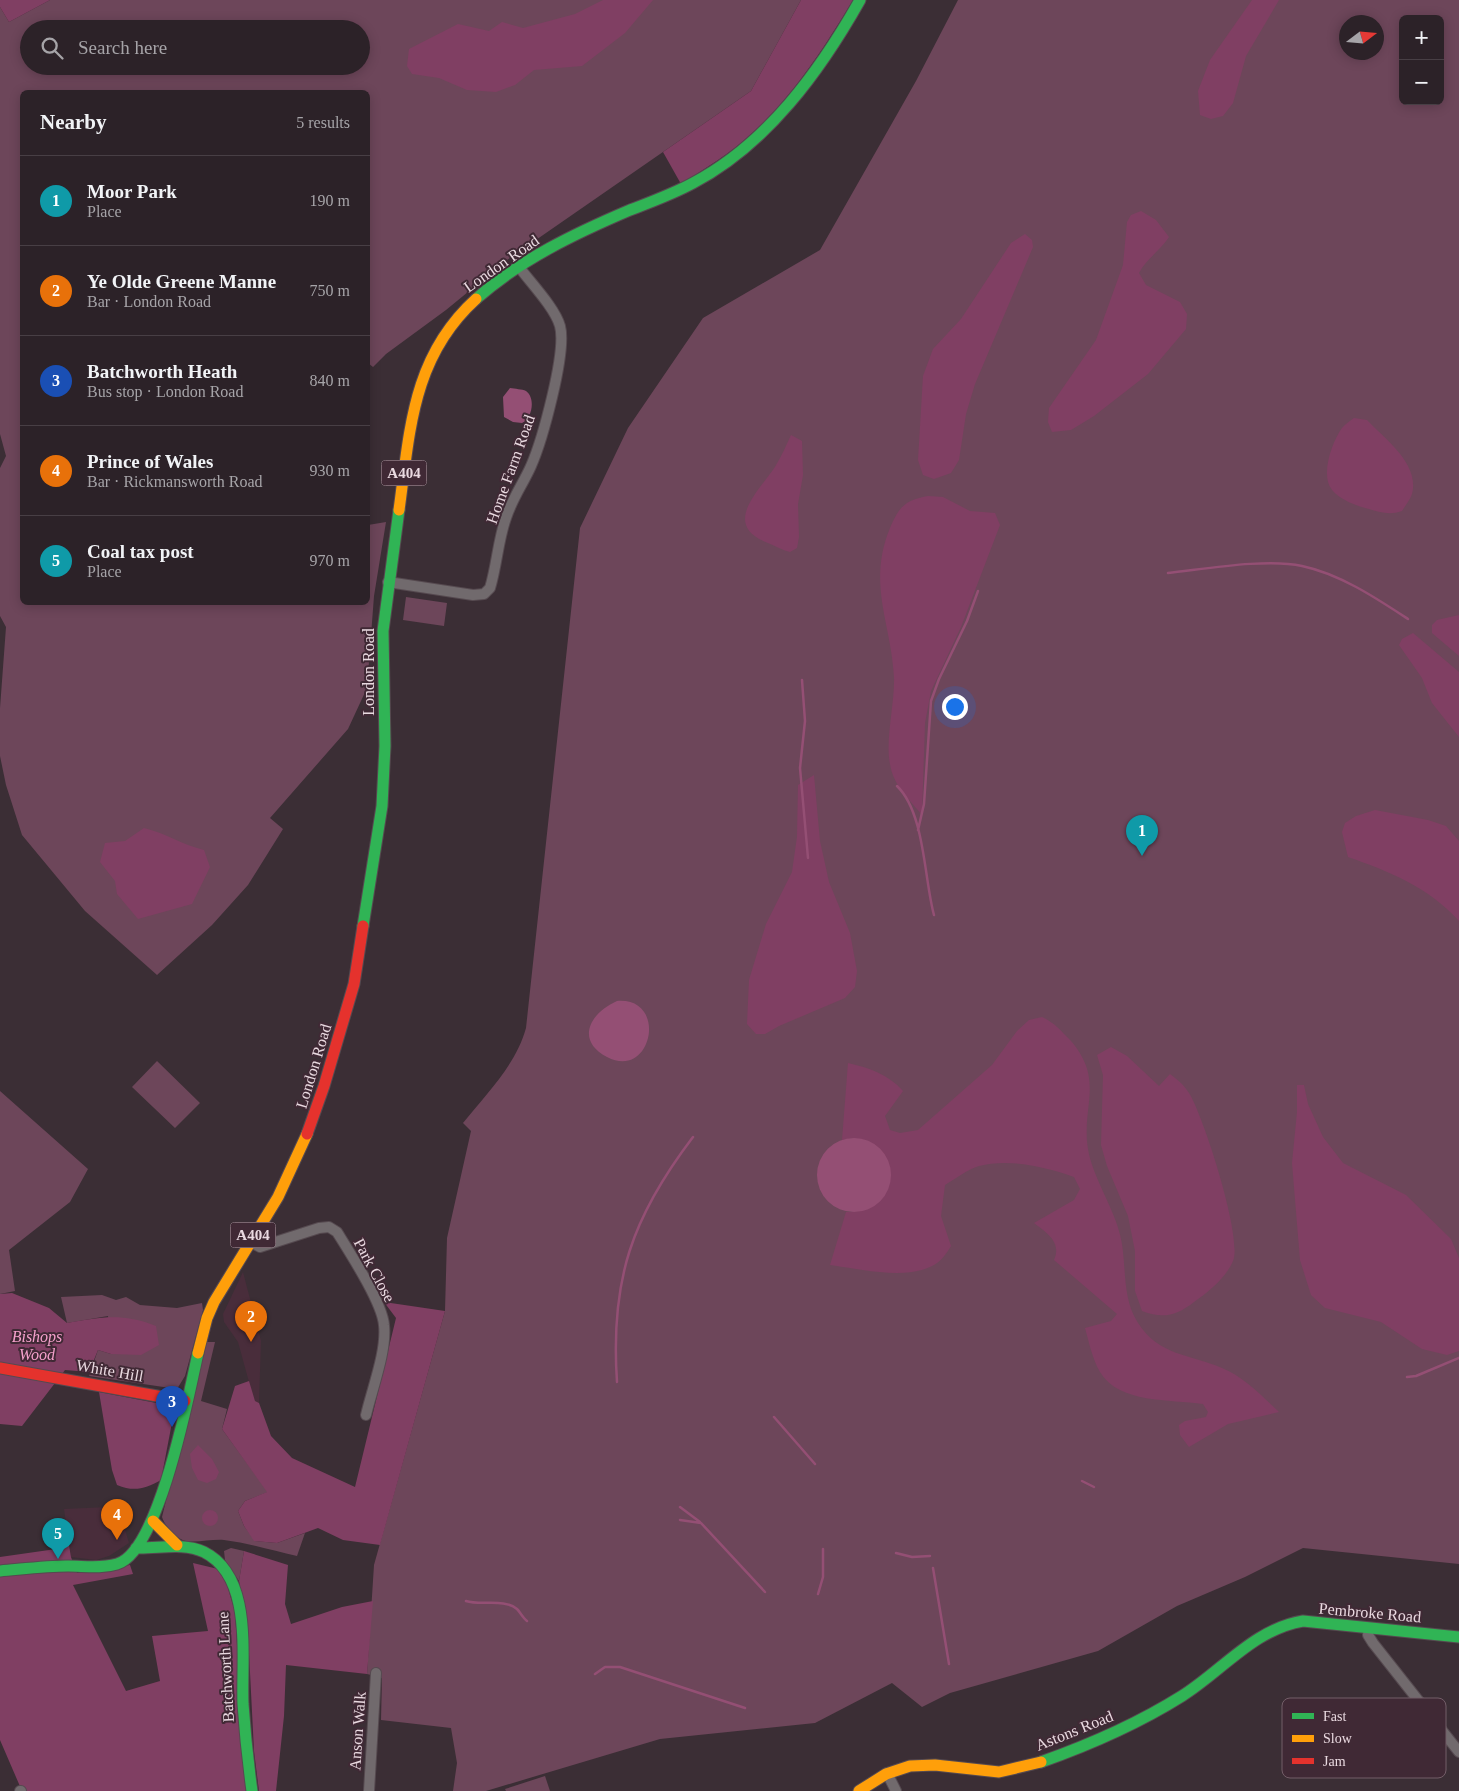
<!DOCTYPE html>
<html lang="en">
<head>
<meta charset="utf-8">
<style>
  body { margin:0; font-family:"Times New Roman",serif; background:#342a30; color:#f1f3f6 }
  .controls { position:absolute; right:15px; top:15px; display:grid; overflow:hidden; border-radius:8px; box-shadow:0 2px 12px #0003 }
  .controls button { width:45px; height:45px; display:grid; place-items:center; padding:0; border:0; border-bottom:1px solid #483f45; background:#2c2228; color:#f1f3f6; font:25px sans-serif }
  .compass { position:absolute; left:1339px; top:15px; width:45px; height:45px; border-radius:50%; background:#2c2228; box-shadow:0 2px 12px #0003; rotate:74deg }
  .you { position:absolute; left:954px; top:706px; width:18px; height:18px; margin:-12px; border:4px solid #fff; border-radius:50%; background:#1a73e8; box-shadow:0 0 0 8px #1a73e833 }
  .badge { display:grid; place-items:center; width:32px; height:32px; border-radius:50%; background:#8c9099; color:#fff; font-size:16px; font-weight:700 }
  .pin { position:absolute; translate:-50% -41px; filter:drop-shadow(0 1px 2px #0008) }
  .pin::after { content:''; position:absolute; top:26px; width:18px; height:15px; background:inherit; clip-path:polygon(0 0,100% 0,50% 100%) }
  .list { margin:0; padding:0; list-style:none }
  h2 { display:flex; justify-content:space-between; align-items:center; height:65px; margin:0; padding:0 20px; font-size:21px }
  h2 small { font-size:16px; font-weight:400; color:#a6a4a8 }
  .list li { display:grid; grid-template-columns:32px 1fr auto; gap:15px; align-items:center; box-sizing:border-box; height:90px; padding:0 20px; border-top:1px solid #483f45 }
  .list b { display:block; font-size:19px; white-space:nowrap }
  .list p { margin:0; font-size:16px; white-space:nowrap; color:#a6a4a8 }
  .list em { font-size:16px; font-style:normal; color:#a6a4a8 }
  .icon { flex:none; width:28px; height:28px; fill:none; stroke:currentColor; stroke-width:2; stroke-linecap:round; stroke-linejoin:round }
  .map { position:relative; flex:none; width:1459px; height:1791px; overflow:hidden }
  .search { position:absolute; background:#2c2228; box-shadow:0 2px 12px #0003; left:20px; top:20px; width:350px; height:55px; display:flex; align-items:center; gap:12px; box-sizing:border-box; padding:0 18px; border-radius:28px; color:#a6a4a8; font-size:19px }
  .panel { position:absolute; background:#2c2228; box-shadow:0 2px 12px #0003; left:20px; top:90px; width:350px; height:515px; border-radius:8px }
  .map>svg:first-child { display:block }
</style>
</head>
<body>
<div class="map">
<svg width="1459" height="1791" viewBox="0 0 1459 1791">
  <rect width="100%" height="100%" fill="#3b2e35"/>
  <path fill="#492d3b" d="M243,1272L261,1341L259,1403L255,1401L252,1393L238,1342L224,1322L223,1314Z
    M109,1507L124,1526L129,1543L109,1556L96,1560L71,1557L64,1509Z"/>
  <path fill="#6d465a" fill-rule="evenodd" d="M50,0H801L751,91L507,260L446,310L386,354L373,367L368,363V92H22V602H368V525L386,522L374,596L367,688L348,729L270,818L283,829L248,885L212,925L157,975L85,911L22,835L6,785L0,756V708L6,627L0,616V468L6,456L0,434V7L9,22ZM29,29H361V66H29Z
    M958,0H1459V1564L1303,1548L1245,1577L1177,1606L1098,1651L950,1693L922,1707L892,1683L815,1723L660,1739L486,1791H453L457,1763L451,1728L381,1720L382,1678L367,1674L374,1565L445,1311L447,1238L471,1131L463,1123C486,1094 516,1065 526,1028L580,528L628,428L703,318L820,250L916,81ZM1403,19H1440V101H1403ZM1346,22H1376V52H1346Z
    M406,597L447,603L444,626L403,620Z
    M157,1061L200,1103L175,1128L132,1087Z
    M0,1091L88,1169L70,1202L9,1250L15,1291L0,1294Z
    M102,1295L116,1300L126,1297L140,1305L177,1308L202,1303L203,1310L185,1376L177,1389L89,1376L98,1350L111,1354L108,1316L67,1323L61,1297Z
    M205,1342H215L201,1401L227,1409L222,1429L268,1492L245,1501L238,1511L244,1526L255,1541L277,1543L305,1533L297,1556C273,1551 249,1543 224,1540C212,1539 197,1543 186,1541C176,1539 165,1526 162,1517Z
    M231,1548L244,1551L239,1581L225,1560L224,1551Z
    M545,1776L550,1791H506L505,1789Z"/>
  <path fill="#803f63" d="M0,0H50L9,22L0,7Z
    M603,0H653L625,33L582,66L534,70L515,85L496,92L467,90L439,78L412,74L407,66L409,49L458,24L489,31L502,22L523,28L575,14Z
    M801,0H853C826,45 792,98 752,133C731,153 706,168 681,184L663,152L751,91Z
    M1252,0H1279L1246,56L1233,103L1223,116L1211,119L1200,115L1198,91L1210,60Z
    M1141,211L1156,220L1169,237C1160,251 1146,259 1139,273L1146,285L1180,302L1187,314L1186,329L1148,374L1094,416L1071,430L1052,432L1048,422L1049,408L1096,340L1123,265L1127,222L1131,215Z
    M1025,234L1032,240L1033,247L975,384L966,414L959,460L951,473L934,479L923,475L918,460L923,376L933,349L961,319L1011,243Z
    M1354,418L1367,420C1385,439 1420,464 1412,494C1410,500 1405,506 1402,511C1390,515 1382,513 1369,509C1357,506 1340,500 1332,490C1320,475 1332,442 1342,428C1345,424 1350,421 1354,418Z
    M791,435L802,441L803,475L798,504L799,537L797,548L790,552C782,550 776,546 768,543C721,525 758,492 775,467C781,457 786,446 791,435Z
    M928,496L943,497L970,511L995,513L1000,525L961,627L931,691L925,723L922,815C909,799 893,785 890,764C885,741 895,702 894,677C891,622 867,584 890,528C899,507 905,500 928,496Z
    M1459,615V656L1432,633V625L1437,620Z
    M1413,633L1459,672V737L1432,703L1422,678L1399,645L1402,639Z
    M814,775L820,841L829,882L850,933L857,971L855,987L845,998L779,1026L765,1034H756L747,1024L749,980L766,924L792,872L797,837L798,785Z
    M1375,810L1428,820L1446,826L1459,841V921C1428,887 1391,872 1348,857L1342,832L1345,823L1356,816Z
    M144,828C165,833 183,845 204,850L210,867L192,904L138,919L117,894L115,881L100,862L105,843L125,841Z
    M1042,1017C1055,1023 1061,1031 1071,1041C1105,1081 1081,1106 1088,1149C1092,1175 1112,1205 1119,1231C1128,1261 1120,1295 1138,1323C1159,1356 1190,1354 1222,1368C1244,1377 1262,1396 1279,1412L1228,1424L1189,1447L1180,1435L1179,1425L1185,1421L1206,1417L1208,1412L1203,1404C1170,1399 1119,1404 1100,1372C1092,1358 1089,1342 1085,1328L1111,1321L1117,1314L1054,1260C1062,1242 1047,1233 1034,1223L1074,1200L1080,1189L1074,1177C1047,1167 1008,1158 979,1166C968,1169 955,1179 945,1185L941,1216L951,1246C946,1254 941,1262 932,1266C906,1280 859,1269 830,1265L846,1212C866,1212 878,1206 888,1189L854,1138L842,1140L848,1063C869,1068 888,1074 903,1091L885,1116L890,1130L900,1133L918,1130L992,1065L1017,1031L1029,1020Z
    M1111,1047L1127,1056L1159,1086L1170,1074C1178,1080 1184,1085 1189,1093C1203,1115 1243,1238 1233,1261C1226,1278 1208,1292 1194,1302C1176,1316 1163,1319 1142,1311L1135,1291V1251L1128,1216L1107,1166L1101,1145L1103,1075L1097,1055Z
    M1297,1085H1304L1308,1104L1323,1137L1343,1163L1406,1195L1451,1239L1459,1258V1351L1447,1355L1422,1349L1381,1322L1325,1308L1311,1295L1300,1260L1292,1163L1297,1112Z
    M12,1293L49,1308L67,1323C102,1317 122,1313 156,1326L159,1345L141,1355L111,1354L98,1350L89,1372L65,1370L22,1426L0,1424V1294Z
    M384,1302L445,1311L380,1545L343,1540L318,1528L277,1543L254,1541L244,1526L238,1511L245,1501L267,1492L222,1429L235,1386L249,1381L255,1401L259,1403L271,1436L292,1458L355,1487L396,1318Z
    M99,1392L172,1406L174,1412L161,1480C145,1489 134,1492 117,1485L112,1470Z
    M198,1445L212,1459L219,1472L216,1479L207,1483L198,1480L192,1468L190,1454Z
    M202 1518a8 8 0 1 1 16 0a8 8 0 1 1-16 0Z
    M65,1521L71,1557L77,1573L130,1565L133,1574L73,1585L126,1691L160,1681L152,1636L208,1631L193,1563L218,1569L227,1585L235,1612L246,1791H22L0,1740V1557L56,1549L61,1525Z
    M244,1551L288,1565L285,1604L291,1624L342,1607L373,1601L367,1674L286,1665L284,1716L276,1791H259L254,1751L248,1633L239,1581Z"/>
  <path fill="#944f74" d="M510,388C515,389 522,389 526,391C536,398 532,419 522,423L513,422L504,417L503,397Z
    M617,1001C669,997 652,1081 607,1057C575,1040 590,1013 617,1001Z
    M817 1175a37 37 0 1 1 74 0a37 37 0 1 1-74 0Z"/>
  <g fill="none" stroke-linecap="round" stroke-linejoin="round">
    <path stroke="#944f74" stroke-width="2.5" d="M1168,573C1205,569 1267,558 1302,566C1340,574 1376,598 1408,619
      M802,680L805,721L800,768L808,858
      M897,786C925,813 924,879 934,915
      M918,830L924,804L931,701L939,679L967,621L978,591
      M1407,1377L1416,1376L1459,1358
      M617,1382C610,1280 632,1217 693,1137
      M774,1417L815,1464
      M1082,1481L1094,1487
      M680,1507L700,1522
      M680,1520L701,1523L765,1592
      M896,1553L912,1557L930,1556
      M933,1568L949,1664
      M818,1594L823,1577V1549
      M466,1601C481,1606 504,1598 517,1609C520,1612 523,1618 527,1621
      M595,1674L605,1667H620L745,1708"/>
    <g stroke="#564a50" stroke-width="12">
      <path id="street" d="M388,582L473,595L484,594L490,588C497,565 498,540 506,518C512,499 523,484 531,466C542,441 567,352 560,326C555,308 531,283 519,267
        M249,1241L260,1247L319,1228L329,1227L337,1232C350,1253 382,1302 384,1325C387,1351 372,1389 366,1415
        M1369,1628L1368,1635L1373,1643L1459,1752
        M887,1773L896,1791
        M20,1791H21
        M369,1791L376,1673"/>
    </g>
    <g stroke="#564a50" stroke-width="13">
      <path id="fast" d="M476,299C521,259 576,233 630,210C651,202 673,194 693,183C767,144 820,71 860,0
        M363,926L382,806L385,746L383,631L399,510
        M136,1548C158,1549 183,1542 204,1552C254,1577 241,1658 243,1704C245,1733 248,1762 252,1791
        M0,1571C23,1569 46,1566 68,1566C84,1566 101,1569 117,1564C159,1552 189,1394 198,1353
        M1041,1762C1089,1745 1139,1723 1182,1696C1222,1671 1254,1629 1303,1621L1459,1637"/>
    </g>
    <g stroke="#564a50" stroke-width="13">
      <path id="slow" d="M399,510C410,430 412,357 476,299
        M198,1353L207,1318L214,1302L278,1197L307,1134
        M153,1521L177,1545
        M859,1791L886,1774L910,1766L935,1765L999,1772L1041,1762"/>
    </g>
    <g stroke="#564a50" stroke-width="13">
      <path id="jam" d="M307,1134L324,1086L354,984L363,926
        M0,1368L185,1401"/>
    </g>
    <use href="#street" stroke="#716a6d" stroke-width="10"/>
    <use href="#fast" stroke="#30b455" stroke-width="11"/>
    <use href="#slow" stroke="#ff9f0a" stroke-width="11"/>
    <use href="#jam" stroke="#e5322d" stroke-width="11"/>
  </g>
  <g text-anchor="middle" stroke-width="4" stroke-linejoin="round" paint-order="stroke">
    <g fill="#402935" stroke="#b6a4ad" stroke-width="1">
      <rect x="381.5" y="460.5" width="45" height="25" rx="4"/>
      <rect x="230.5" y="1222.5" width="45" height="25" rx="4"/>
    </g>
    <g font-size="15" font-weight="bold" fill="#e9d9e0">
      <text x="404" y="478">A404</text>
      <text x="253" y="1240">A404</text>
    </g>
    <g font-size="16" fill="#e9d9e0" stroke="#402935">
      <text transform="translate(501 263) rotate(-35)" y="6">London Road</text>
      <text transform="translate(510 469) rotate(-70)" y="6">Home Farm Road</text>
      <text transform="translate(368 672) rotate(-90)" y="6">London Road</text>
      <text transform="translate(313 1066) rotate(-73)" y="6">London Road</text>
      <text transform="translate(375 1270) rotate(62)" y="6">Park Close</text>
      <text transform="translate(110 1370) rotate(10)" y="6">White Hill</text>
      <text transform="translate(1370 1612) rotate(5)" y="6">Pembroke Road</text>
      <text transform="translate(225 1667) rotate(-93)" y="6">Batchworth Lane</text>
      <text transform="translate(1074 1730) rotate(-22)" y="6">Astons Road</text>
      <text transform="translate(357 1731) rotate(-86)" y="6">Anson Walk</text>
    </g>
    <g font-size="16" font-style="italic" fill="#f4a0cb" stroke="#402935">
      <text x="37" y="1342">Bishops<tspan x="37" dy="18">Wood</tspan></text>
    </g>
  </g>
  <rect x="1282" y="1698" width="164" height="80" rx="8" fill="#402935" stroke="#735e68" stroke-width="1"/>
  <rect x="1292" y="1713" width="22" height="6" fill="#30b455"/>
  <rect x="1292" y="1735" width="22" height="7" fill="#ff9f0a"/>
  <rect x="1292" y="1758" width="22" height="6" fill="#e5322d"/>
  <g font-size="14" fill="#e9d9e0">
    <text x="1323" y="1721">Fast</text>
    <text x="1323" y="1743">Slow</text>
    <text x="1323" y="1766">Jam</text>
  </g>
</svg>
<div class="controls">
<button>+</button>
<button>−</button>
</div>
<svg class="compass" viewBox="-18 -18 36 36"><path d="M0-13l5 13h-10z" fill="#e53935"/><path d="M0 13l5-13h-10z" fill="#a6a4a8"/></svg>
<div class="you"></div>
<div class="pin badge" style="left:1142px;top:856px;background:#0f9aa8">1</div>
<div class="pin badge" style="left:251px;top:1342px;background:#e8710a">2</div>
<div class="pin badge" style="left:172px;top:1427px;background:#1a4fb4">3</div>
<div class="pin badge" style="left:117px;top:1540px;background:#e8710a">4</div>
<div class="pin badge" style="left:58px;top:1559px;background:#0f9aa8">5</div>
<div class="search"><svg class="icon" aria-label="search" viewBox="0 0 24 24"><circle cx="10" cy="10" r="6"/><path d="M15 15l6 6"/></svg>Search here</div>
<section class="panel">
<h2>Nearby<small>5 results</small></h2>
<ul class="list">
<li><span class="badge" style="background:#0f9aa8">1</span><div><b>Moor Park</b><p>Place</p></div><em>190 m</em></li>
<li><span class="badge" style="background:#e8710a">2</span><div><b>Ye Olde Greene Manne</b><p>Bar · London Road</p></div><em>750 m</em></li>
<li><span class="badge" style="background:#1a4fb4">3</span><div><b>Batchworth Heath</b><p>Bus stop · London Road</p></div><em>840 m</em></li>
<li><span class="badge" style="background:#e8710a">4</span><div><b>Prince of Wales</b><p>Bar · Rickmansworth Road</p></div><em>930 m</em></li>
<li><span class="badge" style="background:#0f9aa8">5</span><div><b>Coal tax post</b><p>Place</p></div><em>970 m</em></li>
</ul>
</section>
</div>
</body>
</html>
